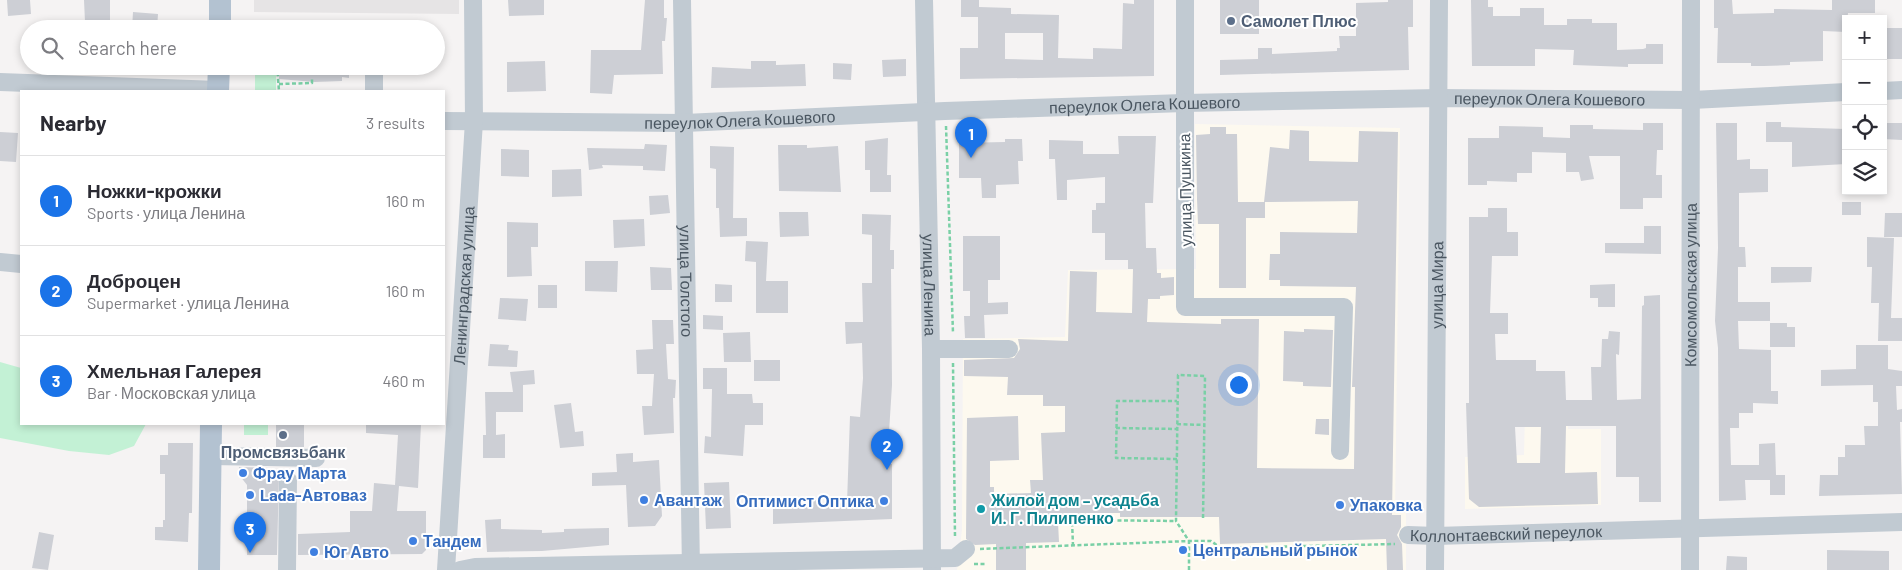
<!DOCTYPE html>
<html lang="en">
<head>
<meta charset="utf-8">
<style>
  body { margin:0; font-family:Barlow,sans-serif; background:#f7f7f7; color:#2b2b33 }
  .controls { position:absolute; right:15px; top:15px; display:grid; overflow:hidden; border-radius:0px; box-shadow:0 2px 8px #0003 }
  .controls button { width:45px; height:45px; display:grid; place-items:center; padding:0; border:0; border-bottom:1px solid #e1e1e2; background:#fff; color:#2b2b33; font:25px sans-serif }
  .you { position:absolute; left:1238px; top:384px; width:18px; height:18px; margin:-12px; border:4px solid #fff; border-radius:50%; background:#1a73e8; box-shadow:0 0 0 8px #1a73e833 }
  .badge { display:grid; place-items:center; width:32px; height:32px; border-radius:50%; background:#1a73e8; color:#fff; font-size:16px; font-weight:700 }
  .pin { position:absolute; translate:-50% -41px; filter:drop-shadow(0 1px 2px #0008) }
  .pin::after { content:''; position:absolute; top:26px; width:18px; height:15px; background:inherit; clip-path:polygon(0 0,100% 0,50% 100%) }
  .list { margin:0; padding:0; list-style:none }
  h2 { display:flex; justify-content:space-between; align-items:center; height:65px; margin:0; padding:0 20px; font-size:21px }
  h2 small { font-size:16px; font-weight:400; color:#7c7c81 }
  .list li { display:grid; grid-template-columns:32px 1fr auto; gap:15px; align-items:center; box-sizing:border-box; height:90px; padding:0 20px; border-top:1px solid #e1e1e2 }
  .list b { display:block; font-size:19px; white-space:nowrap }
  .list p { margin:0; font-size:16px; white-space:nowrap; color:#7c7c81 }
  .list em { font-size:16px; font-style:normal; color:#7c7c81 }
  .icon { flex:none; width:28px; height:28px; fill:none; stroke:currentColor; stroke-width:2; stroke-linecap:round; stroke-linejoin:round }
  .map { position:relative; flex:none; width:1902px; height:570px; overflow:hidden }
  .search { position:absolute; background:#fff; box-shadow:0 2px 8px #0003; left:20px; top:20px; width:425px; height:55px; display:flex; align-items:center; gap:12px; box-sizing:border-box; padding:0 18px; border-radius:28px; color:#7c7c81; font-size:19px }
  .panel { position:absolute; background:#fff; box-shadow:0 2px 8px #0003; left:20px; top:90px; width:425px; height:335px; border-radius:0px }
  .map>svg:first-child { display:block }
</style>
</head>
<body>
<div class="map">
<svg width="1902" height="570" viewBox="0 0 1902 570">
  <rect width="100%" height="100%" fill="#f5f3f3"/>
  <path fill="#fdf9ef" d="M1195,124L1400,128L1395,513H1406V570H957L962,530L963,339L1065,337L1068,270L1196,269Z
    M1567,409L1568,429H1601V505L1465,509V457L1524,455L1525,411Z"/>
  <path fill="#e6e4e5" d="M254,0H459V14L254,12Z"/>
  <path fill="#c3f1d5" d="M255,66H276V91H255Z
    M0,362L21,368V424H146L134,446L109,455L69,451L0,438Z
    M244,424H268V435H244Z"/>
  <path fill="#cdcfd5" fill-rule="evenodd" d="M7,0H30L31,14L8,16Z
    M84,0H110V22H85Z
    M508,0H544V15L509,16Z
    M645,0H664V18H667L665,41H662L663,74L614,75L612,94L590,93L591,50H641Z
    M961,0H979V7L1011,8V14L1059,15L1058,58L1093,59V48L1122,49L1123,3L1134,4V0H1154V76L960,79V48H978V17H961ZM1005,33H1043V60L1005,59Z
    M1220,0H1259V34H1220Z
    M1388,0H1413V27H1408L1409,70L1220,75V60L1258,59V48H1272V54L1337,51V48H1340L1339,36H1356V3L1388,2Z
    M1471,0H1488V7H1493V16H1520V8H1544V25H1567V19H1592V23H1617V50L1643,49L1646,48V44H1663V64H1628V67L1573,65L1574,50L1535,49V66H1472Z
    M1714,0H1732L1733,14L1774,13V9L1832,10V0H1875V13H1848L1846,32L1823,31V61L1790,62V65L1764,66H1751V63H1717L1718,28H1714Z
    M133,12L158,14L157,29H132Z
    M1883,28H1902V59H1883Z
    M906,59V76L883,77L882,60Z
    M545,61L546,91L507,92V62Z
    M751,61H776V65L805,64L806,86L711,88L712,67L751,69Z
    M833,63L852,64L851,80L833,79Z
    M279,66H349V78L342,77V81L315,82L279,79Z
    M1766,122H1781V127L1846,129V164L1792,167V142H1766Z
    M1643,123H1663V150H1657L1656,175H1662V198H1643V209H1620V156H1589L1594,179L1581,181L1579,172H1566V153L1532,152V173H1517V182L1487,181V185H1468V138H1499V126L1543,127V137L1570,138V125H1593V129L1643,130Z
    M1716,123H1737V160L1750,159V169H1768V192L1739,193V247H1745L1746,267H1738V302H1770V321H1738L1739,349L1771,350V391H1778V404L1753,403V413H1739V428H1730L1731,465H1759V444L1775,443L1776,475H1785V495H1770V480H1745L1746,500L1719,501L1718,348L1715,321L1718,248Z
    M1883,123H1902V140L1883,139Z
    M1210,127H1226V134H1237L1238,202H1264L1270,147L1289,149L1290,130L1309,131V161L1358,162L1359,131L1398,132L1392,515H1401V527L1397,535L1402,544L1403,570H1387L1386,539L1220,544L1219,517H1120V513H1095L1063,514V522H1058L1059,542L1026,543V570H996V544L975,545L966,539L967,418L1018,416L1019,460L990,461V487H994V494L1031,493L1030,480H1043L1041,433L1065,432V406H1043V395H1007L1008,377L964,376V360L1014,358L1020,349L1018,339L1068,341L1070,271L1097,272L1096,312L1132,313L1133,269H1128V260H1105V233H1092V210H1096V203H1105V177L1067,180V200H1057L1055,159H1049V140L1083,141V154H1119L1118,136H1156L1153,203H1145L1146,248H1156L1157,273H1161V278L1174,277V295L1160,296V299H1148L1147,322L1221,324V319H1259L1257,468L1354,469L1355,387H1352L1356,287L1280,286V280H1269L1270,254H1280V232L1357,233L1358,201L1265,202V218H1246V288H1219V224H1198L1197,199L1196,135L1210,134Z
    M0,132L18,133L16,162L0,161Z
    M888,138L887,175H891V192H870V170H865V141Z
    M1005,139H1022L1023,161H1018L1019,184L996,185V198H982L981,178H959V143L1005,142Z
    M645,144L667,145L665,171L643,170V166L602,165L603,168L589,170L587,148L644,149Z
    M778,145H807V148L838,146L841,192L779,191Z
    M710,146L734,147L733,218H747V236L720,237L719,208H716V169L710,168Z
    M501,149L529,150V177L501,176Z
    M581,169L582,196L552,197V170Z
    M668,195L670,213L650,215L649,196Z
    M1842,202H1861V215H1842Z
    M1488,208H1507V232H1518V256H1492L1490,313H1508V334H1495L1496,360H1536V371H1565L1566,400H1592L1591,367H1601L1602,339H1608L1609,331L1620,332L1619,355L1616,354L1617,400L1641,399L1642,306L1644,305V296L1660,295L1661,502H1639V477H1616V426H1566L1565,473L1597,472L1598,504L1479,507L1469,499L1466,403H1469V217H1488ZM1515,427H1541L1540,463H1517Z
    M779,212H808L809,236L780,237Z
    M1885,213H1902V237H1884Z
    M862,214L891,215L890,250H894V269H891L892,385L887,464H892V519L773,524V505L800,504V500H819V504L847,503L850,416L860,417L863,378L862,343L846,344L845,322H863L862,283H872V235L862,234Z
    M644,219L645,246L614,248L613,220Z
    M507,222L538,223V247H531L532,276L507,277Z
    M1644,226H1661V254L1605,253V243H1644Z
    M963,236H1000V280H988V303L1008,302V314L984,315L985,338H965L964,316H970V291H963Z
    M1867,237L1894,238L1891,318H1902V341H1878L1879,303H1871L1872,267H1867Z
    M746,241L768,242L766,281H788V313H756V262L745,261Z
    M585,261H618L617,292L585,291Z
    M650,267L671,268L672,290H651Z
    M1771,267H1812L1811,282L1771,283Z
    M715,284L732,285V302H715Z
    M1615,284V307H1598V298H1590V285Z
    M538,285H557V308H538Z
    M500,298L528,299L526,321L498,319Z
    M703,315L723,316V330L703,329Z
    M652,320H673L674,344H666L668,379L676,380L675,398H673L674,433L644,435L642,406H652L654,374H637L636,350L653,349Z
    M1770,323H1787V327H1795V347H1770Z
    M1304,329L1333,330L1331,387L1303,386V382L1283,381L1284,331L1304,332Z
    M750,332L751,362H724L723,333Z
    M490,344L509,345L508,350L518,351L517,367L488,366Z
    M1856,345H1888V369L1902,371V386H1896L1897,410L1902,409V422H1900L1902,494L1819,496L1820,475H1838V457H1845V445H1865L1864,426H1878V402H1873V385L1821,386V370L1856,369Z
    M754,360H780V381H754Z
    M703,368H727V394H752L753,403H763V425H745L743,456L704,453L705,436L711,437L712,389H703Z
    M534,370L535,384L523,385V412H496V435L505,434V458H483V435H486L485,392H513L510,372Z
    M571,403L575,432L583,431L584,446L560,448L554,405Z
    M1316,419H1329V435L1315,434Z
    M276,424H304V447H276Z
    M366,424H421L418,488L399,486L397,511H426V550L422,554L298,555V534L350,532V511H372L374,483L395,485L398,435L366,433Z
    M168,443H193L192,513H189L188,542L155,540V527H163V520H165V474H160V455H168Z
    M633,453V462L659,460L662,516L655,526L628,527L626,485L592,486V473L617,472L616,454Z
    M239,467L269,468V475H279L277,555H247V485L240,476Z
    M729,482L731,528L706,529L704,483Z
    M501,519V529L542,530V533L564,532V529L609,528V545L542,551L487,552L485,520Z
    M39,532L54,535L48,570L32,568Z
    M1827,550L1889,551V570H1827Z
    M1727,556L1747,557V570H1726Z"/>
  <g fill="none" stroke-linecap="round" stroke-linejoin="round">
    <path stroke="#7ad0a6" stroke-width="2.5" stroke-dasharray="4 2.5" stroke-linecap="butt" d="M277,66L279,91
      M279,84L312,83V79
      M946,126L953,333
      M953,363L955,538
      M1177,424L1204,425
      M1116,428L1177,429
      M1177,459L1116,458L1117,401H1177
      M1073,546L1072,520L1176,521
      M980,549L1189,541H1211L1221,548L1395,544
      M974,564H987
      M1189,570V541L1176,521L1178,375L1205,376L1203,520"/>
    <g stroke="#c1cad2" stroke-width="18">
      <path id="s1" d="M682,0L691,570"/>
      <path id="s2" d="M924,0L931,349L932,570"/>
      <path d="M1185,0V307H1344L1340,451"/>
      <path d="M374,66V91"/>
      <path d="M0,82L218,90"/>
      <path d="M1883,91L1902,90"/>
      <path id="s3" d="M444,121L685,123L945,111L1184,103L1439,98L1692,100L1846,92"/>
      <path d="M0,262L21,264"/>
      <path d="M931,349H1009"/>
      <path d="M211,456L316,458"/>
      <path id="s4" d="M1408,535L1436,536L1902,522"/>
      <path d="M287,570L288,480"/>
      <path id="s5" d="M446,570L474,121L473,0"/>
      <path d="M460,570L475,567L955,558L966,549"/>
      <path id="s6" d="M1435,570L1439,0"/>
      <path id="s7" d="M1690,570L1691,0"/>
    </g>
    <path stroke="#b3c2d1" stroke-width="22" d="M220,29V0
      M218,91L219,66
      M209,570L211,424"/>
  </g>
  <g fill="#5c6f8a" stroke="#fff" stroke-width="2">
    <circle cx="1231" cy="21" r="5"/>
    <circle cx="283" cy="435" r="5"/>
  </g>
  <g fill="#3f7fe0" stroke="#fff" stroke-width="2">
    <circle cx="243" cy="473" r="5"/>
    <circle cx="250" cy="495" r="5"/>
    <circle cx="644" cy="500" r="5"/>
    <circle cx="884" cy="501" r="5"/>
    <circle cx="1340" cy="505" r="5"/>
    <circle cx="413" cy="541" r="5"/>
    <circle cx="1183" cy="550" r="5"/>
    <circle cx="314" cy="552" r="5"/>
  </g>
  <circle fill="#0f9aa8" stroke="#fff" stroke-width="2" cx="981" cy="509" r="5"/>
  <g text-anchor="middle" stroke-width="4" stroke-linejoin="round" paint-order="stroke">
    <g font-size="16" font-weight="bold" fill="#4e5e75" stroke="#fff" text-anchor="start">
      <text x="1241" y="27">Самолет Плюс</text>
      <text x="283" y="458" text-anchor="middle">Промсвязьбанк</text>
    </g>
    <g font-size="16" fill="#4a5661" stroke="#fff">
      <text dy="6" stroke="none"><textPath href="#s3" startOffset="1106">переулок Олега Кошевого</textPath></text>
      <text dy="6" stroke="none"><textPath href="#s3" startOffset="701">переулок Олега Кошевого</textPath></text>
      <text dy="6" stroke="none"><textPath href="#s3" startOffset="296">переулок Олега Кошевого</textPath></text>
      <text transform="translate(1185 190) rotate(-91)" y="6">улица Пушкина</text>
      <text dy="6" stroke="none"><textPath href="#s1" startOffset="281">улица Толстого</textPath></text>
      <text dy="6" stroke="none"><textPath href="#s5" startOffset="285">Ленинградская улица</textPath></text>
      <text dy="6" stroke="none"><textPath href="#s2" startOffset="285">улица Ленина</textPath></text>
      <text dy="6" stroke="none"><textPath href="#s6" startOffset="285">улица Мира</textPath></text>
      <text dy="6" stroke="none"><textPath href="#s7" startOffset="285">Комсомольская улица</textPath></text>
      <text dy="6" stroke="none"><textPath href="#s4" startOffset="98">Коллонтаевский переулок</textPath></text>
    </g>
    <g font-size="16" font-weight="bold" fill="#366cbe" stroke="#fff" text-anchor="start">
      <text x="253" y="479">Фрау Марта</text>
      <text x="260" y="501">Lada-Автоваз</text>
      <text x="654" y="506">Авантаж</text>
      <text x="874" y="507" text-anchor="end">Оптимист Оптика</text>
      <text x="1350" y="511">Упаковка</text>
      <text x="423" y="547">Тандем</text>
      <text x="1193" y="556">Центральный рынок</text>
      <text x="324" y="558">Юг Авто</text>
    </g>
    <g font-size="16" font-weight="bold" fill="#0d838f" stroke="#fff" text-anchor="start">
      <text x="991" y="506">Жилой дом – усадьба<tspan x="991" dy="18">И. Г. Пилипенко</tspan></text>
    </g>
  </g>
</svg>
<div class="controls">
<button>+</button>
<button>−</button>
<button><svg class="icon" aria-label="locate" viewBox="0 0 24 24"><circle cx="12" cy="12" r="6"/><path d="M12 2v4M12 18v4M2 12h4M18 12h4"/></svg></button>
<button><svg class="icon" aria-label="layers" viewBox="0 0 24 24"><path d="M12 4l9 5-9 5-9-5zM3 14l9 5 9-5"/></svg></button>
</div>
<div class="you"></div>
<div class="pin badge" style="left:971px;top:158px">1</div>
<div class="pin badge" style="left:887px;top:470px">2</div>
<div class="pin badge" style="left:250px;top:553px">3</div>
<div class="search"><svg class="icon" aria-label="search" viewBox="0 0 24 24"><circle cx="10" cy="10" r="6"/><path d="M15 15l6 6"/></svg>Search here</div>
<section class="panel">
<h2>Nearby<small>3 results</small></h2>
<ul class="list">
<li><span class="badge">1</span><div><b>Ножки-крожки</b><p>Sports · улица Ленина</p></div><em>160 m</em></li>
<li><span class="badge">2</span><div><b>Доброцен</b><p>Supermarket · улица Ленина</p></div><em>160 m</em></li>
<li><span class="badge">3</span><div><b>Хмельная Галерея</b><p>Bar · Московская улица</p></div><em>460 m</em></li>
</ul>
</section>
</div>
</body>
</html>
